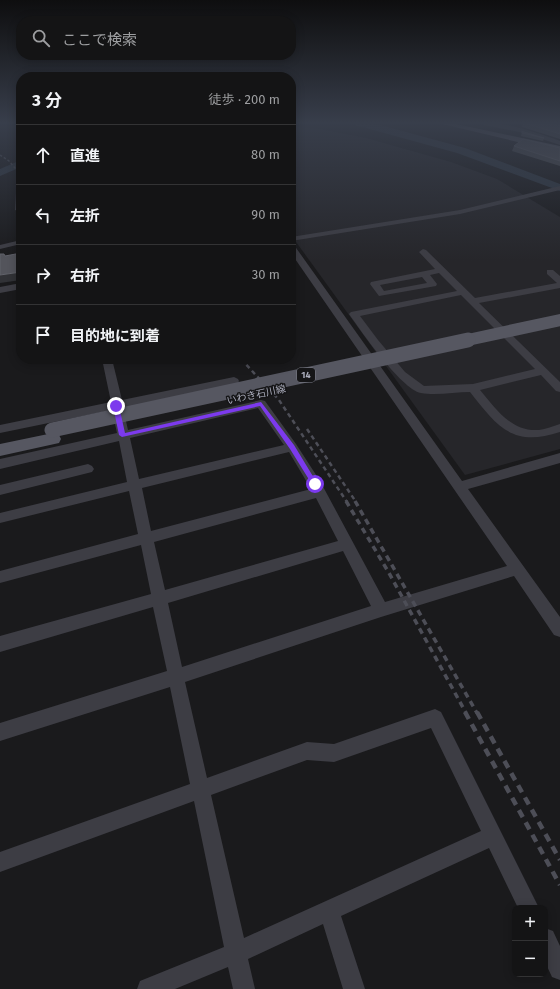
<!DOCTYPE html>
<html lang="ja">
<head>
<meta charset="utf-8">
<style>
  body { margin:0; font-family:"Fira Sans","Noto Sans JP",sans-serif; background:#212122; color:#f1f3f6 }
  .controls { position:absolute; right:12px; bottom:12px; display:grid; overflow:hidden; border-radius:8px; box-shadow:0 2px 10px #0003 }
  .controls button { width:36px; height:36px; display:grid; place-items:center; padding:0; border:0; border-bottom:1px solid #333334; background:#141415; color:#f1f3f6; font:20px sans-serif }
  .stop { position:absolute; width:12px; height:12px; margin:-9px; border:3px solid #7c3aed; border-radius:50%; background:#fff }
  .stop.end { background:#7c3aed; border-color:#fff; box-shadow:0 1px 4px #0008 }
  .list { margin:0; padding:0; list-style:none }
  h2 { display:flex; justify-content:space-between; align-items:center; height:52px; margin:0; padding:0 16px; font-size:17px }
  h2 small { font-size:13px; font-weight:400; color:#9d9ea0 }
  .list li { display:grid; grid-template-columns:26px 1fr auto; gap:12px; align-items:center; box-sizing:border-box; height:60px; padding:0 16px; border-top:1px solid #333334 }
  .list b { display:block; font-size:15px; white-space:nowrap }
  .list em { font-size:13px; font-style:normal; color:#9d9ea0 }
  .icon { flex:none; width:22px; height:22px; fill:none; stroke:currentColor; stroke-width:2; stroke-linecap:round; stroke-linejoin:round }
  .map { position:relative; flex:none; width:560px; height:989px; overflow:hidden }
  .search { position:absolute; background:#141415; box-shadow:0 2px 10px #0003; left:16px; top:16px; width:280px; height:44px; display:flex; align-items:center; gap:10px; box-sizing:border-box; padding:0 14px; border-radius:16px; color:#9d9ea0; font-size:15px }
  .panel { position:absolute; background:#141415; box-shadow:0 2px 10px #0003; left:16px; top:72px; width:280px; height:292px; border-radius:16px }
  .map>svg:first-child { display:block }
</style>
</head>
<body>
<div class="map">
<svg width="560" height="989" viewBox="0 0 560 989">
  <rect width="100%" height="100%" fill="#1a1a1c"/>
  <path fill="#26262a" d="M291,126L320,129L366,138L451,162L497,179L560,217V449L465,475L291,235Z"/>
  <g fill="none" stroke-linecap="round" stroke-linejoin="round">
    <path fill="#2e3742" fill-rule="evenodd" d="M353,123H369L384,126L465,148L560,184V191L457,153L355,125Z
      M21,160V167L0,176V169Z"/>
    <path fill="#3d3d44" fill-rule="evenodd" d="M474,123C501,120 535,132 560,141V145L524,133Z
      M560,186V190L460,214L291,241V237L460,210Z
      M16,193H21V212L15,210Z
      M21,240V244L0,249V245Z
      M291,245H294L462,481L560,453V463L468,489L560,617V637L554,635L514,576L381,617L185,682L207,778L307,742L334,744L435,709L441,712L539,908H518L489,848L341,916L365,989H343L323,924L248,959L255,989H233L228,967L175,989H137L140,981L224,947L194,801L0,872V852L190,784L170,687L0,741V723L167,671L153,607L0,652V636L151,594L141,545L0,583V571L138,534L129,491L0,523V513L127,482L119,441L0,469V459L117,433L112,410L0,433V425L111,402L102,359H112L122,400L234,377L238,379L239,381L238,383L234,385L123,408L128,430L261,400L265,401L296,444L320,481L385,602L507,566L291,253ZM258,408L284,445L139,479L130,438ZM289,452L311,489L151,531L142,488ZM316,498L338,541L165,590L154,542ZM343,551L371,606L182,667L168,603ZM431,728L481,831L244,938L211,795L307,760L334,762Z
      M423,249L426,250L475,298L557,283L547,274V270H553L560,276V288L479,303L560,382V392L556,391L541,375L480,390C496,409 511,432 539,430C546,429 553,426 560,424V432C512,448 497,426 470,392C455,392 436,396 421,393C401,389 361,331 349,314L351,312L457,291L439,273L430,275L437,284L436,286L379,296L370,284L371,282L435,269L419,252ZM422,277L427,283L384,291L380,285ZM461,295L535,369L473,384L424,386L405,372L378,340L360,316Z
      M21,283V289L0,293V287Z
      M88,464L92,466L94,469L92,472L0,495V485Z
      M545,928L553,931L560,946V980L552,977L545,962Z"/>
    <path fill="#565761" fill-rule="evenodd" d="M438,123H451L560,146V152Z
      M53,433L59,435L61,439L59,443L0,456V444Z"/>
    <path stroke="#4d4e57" stroke-width="1.5" stroke-dasharray="2.5 2" stroke-linecap="butt" d="M0,155L9,161L21,175"/>
    <path stroke="#4d4e57" stroke-width="2.5" stroke-dasharray="4.5 3.5" stroke-linecap="butt" d="M241,359L279,400L347,502
      M307,429L356,502"/>
    <path stroke="#4d4e57" stroke-width="3.5" stroke-dasharray="6 4.5" stroke-linecap="butt" d="M346,501L389,573L466,713
      M355,501L477,713"/>
    <path stroke="#4d4e57" stroke-width="4.5" stroke-dasharray="8 6" stroke-linecap="butt" d="M465,712L560,885
      M477,712L560,860"/>
    <path stroke="#565761" stroke-width="12" d="M463,341L560,320"/>
    <path stroke="#565761" stroke-width="15" d="M52,430L468,340"/>
  </g>
  <path fill="#484a4f" d="M523,123H555L556,125H560V139L522,127Z
    M522,131L544,138L543,141L521,136Z
    M514,146L560,148V166L512,151Z"/>
  <path fill="#313236" d="M21,272V280L0,283V275Z"/>
  <path fill="#53545b" stroke="#61626a" d="M525,123H555L556,125H560V134Z
    M522,131L524,132L544,138L522,133Z
    M523,139L560,148V161L514,146Z
    M21,253V272L0,275V254H4L5,256Z"/>
  <linearGradient id="sky" x2="0" y2="1"><stop stop-color="#0e0e0f"/><stop offset="0.47" stop-color="#383e4b"/><stop offset="1" stop-color="#383e4b" stop-opacity="0"/></linearGradient>
  <rect width="560" height="261" fill="url(#sky)"/>
  <path fill="#7c3aed" d="M261,402L294,445L317,483V486H313L290,449L260,406L122,437L119,435L113,406L116,404L119,406L125,433Z"/>
  <g text-anchor="middle" stroke-width="3" stroke-linejoin="round" paint-order="stroke">
    <rect fill="#151517" stroke="#7f808b" stroke-width="1" x="297" y="368" width="18" height="14" rx="3"/>
    <g font-size="9" font-weight="bold" fill="#acaebd">
      <text x="306" y="378">14</text>
    </g>
    <g font-size="10" fill="#acaebd" stroke="#151517">
      <text transform="translate(256 394) rotate(-12)" y="4">いわき石川線</text>
    </g>
  </g>
</svg>
<div class="controls">
<button>+</button>
<button>−</button>
</div>
<div class="stop" style="left:315px;top:484px"></div>
<div class="stop end" style="left:116px;top:406px"></div>
<div class="search"><svg class="icon" aria-label="search" viewBox="0 0 24 24"><circle cx="10" cy="10" r="6"/><path d="M15 15l6 6"/></svg>ここで検索</div>
<section class="panel">
<h2>3 分<small>徒歩 · 200 m</small></h2>
<ul class="list">
<li><svg class="icon" aria-label="ahead" viewBox="0 0 24 24"><path d="M12 20V5M6 11l6-6 6 6"/></svg><div><b>直進</b></div><em>80 m</em></li>
<li><svg class="icon" aria-label="left" viewBox="0 0 24 24"><path d="M17 20v-9H6M10 6l-5 5 5 5"/></svg><div><b>左折</b></div><em>90 m</em></li>
<li><svg class="icon" aria-label="right" viewBox="0 0 24 24"><path d="M7 20v-9h11M14 6l5 5-5 5"/></svg><div><b>右折</b></div><em>30 m</em></li>
<li><svg class="icon" aria-label="arrive" viewBox="0 0 24 24"><path d="M6 21V4h12l-3 4 3 4H6"/></svg><div><b>目的地に到着</b></div></li>
</ul>
</section>
</div>
</body>
</html>
